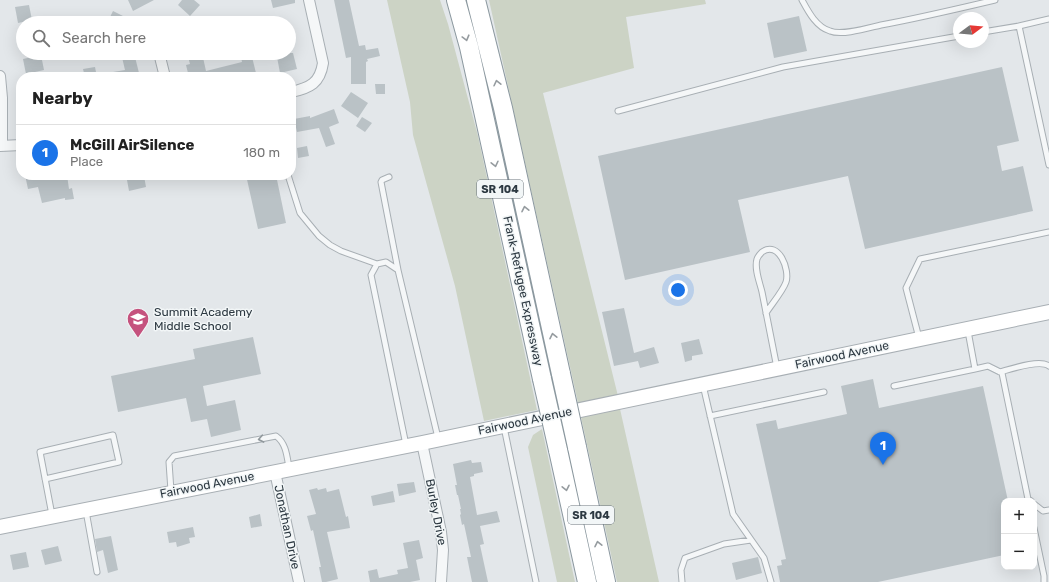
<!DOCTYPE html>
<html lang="en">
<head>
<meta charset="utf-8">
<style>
  body { margin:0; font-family:Rubik,sans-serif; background:#f2f2f2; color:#222 }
  .controls { position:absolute; right:12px; bottom:12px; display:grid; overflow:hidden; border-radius:8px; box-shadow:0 4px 16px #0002 }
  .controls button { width:36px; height:36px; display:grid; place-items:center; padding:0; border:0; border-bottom:1px solid #e0e0e0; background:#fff; color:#222; font:20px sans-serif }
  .compass { position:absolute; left:953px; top:12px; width:36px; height:36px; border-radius:50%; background:#fff; box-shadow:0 4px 16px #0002; rotate:74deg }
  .you { position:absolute; left:678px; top:290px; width:14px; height:14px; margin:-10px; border:3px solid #fff; border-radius:50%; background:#1a73e8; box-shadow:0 0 0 6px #1a73e833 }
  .badge { display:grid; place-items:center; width:26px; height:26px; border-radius:50%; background:#1a73e8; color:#fff; font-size:13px; font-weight:700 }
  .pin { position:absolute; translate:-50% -33px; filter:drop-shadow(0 1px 2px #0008) }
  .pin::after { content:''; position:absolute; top:21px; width:14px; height:12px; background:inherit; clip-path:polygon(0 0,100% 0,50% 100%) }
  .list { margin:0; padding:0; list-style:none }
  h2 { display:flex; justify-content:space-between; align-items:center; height:52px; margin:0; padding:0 16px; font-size:17px }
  h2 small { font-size:13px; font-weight:400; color:#767676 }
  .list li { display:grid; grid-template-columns:26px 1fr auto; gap:12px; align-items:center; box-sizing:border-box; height:56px; padding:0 16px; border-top:1px solid #e0e0e0 }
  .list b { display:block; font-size:15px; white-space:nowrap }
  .list p { margin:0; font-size:13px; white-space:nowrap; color:#767676 }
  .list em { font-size:13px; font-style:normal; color:#767676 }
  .icon { flex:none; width:22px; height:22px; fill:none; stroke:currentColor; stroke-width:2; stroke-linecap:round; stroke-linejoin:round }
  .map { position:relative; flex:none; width:1049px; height:582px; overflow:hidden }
  .search { position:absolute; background:#fff; box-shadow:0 4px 16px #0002; left:16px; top:16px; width:280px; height:44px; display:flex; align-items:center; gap:10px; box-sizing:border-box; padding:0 14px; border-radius:22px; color:#767676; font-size:15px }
  .panel { position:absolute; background:#fff; box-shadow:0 4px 16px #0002; left:16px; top:72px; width:280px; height:108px; border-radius:16px }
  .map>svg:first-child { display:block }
</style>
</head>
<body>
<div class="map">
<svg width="1049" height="582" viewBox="0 0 1049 582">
  <rect width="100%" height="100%" fill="#e3e7ea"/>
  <path fill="#ccd3c5" d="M387,0H440L448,24L478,136L537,410L484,421L455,286L413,135L410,102Z
    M489,0H705L706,4L626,17L634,68L543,93L618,396L578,403Z
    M620,409L659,582H617L581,417Z
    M542,429L575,582H557L528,447L533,435Z"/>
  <path fill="#bac2c6" d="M128,0H154L133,11Z
    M182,0H194L200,5L190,16L178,5Z
    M271,0H295V3L273,8Z
    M334,0H349L359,46L365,45L366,50L378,48L380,56L367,59L368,61L366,62V84H351V57L346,58Z
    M29,5L32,20L18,23L15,7Z
    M113,11L137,23H107Z
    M799,16L807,51L774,58L767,23Z
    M121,53H134L140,77H108L107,73L125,70Z
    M187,53H202L206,71L242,62L241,57L242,56V53H251L257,77H189L186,65L190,64Z
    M282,53H293L297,69L280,73L277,57L282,56Z
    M41,55L44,70L26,74L23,59Z
    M95,67L97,77H85L83,69Z
    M1002,67L1019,141L997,146L1002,171L1023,166L1033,211L865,249L848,176L738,200L750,252L625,280L598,156Z
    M375,84H385V94H376Z
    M351,92L368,103L358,118L341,106Z
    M334,109L339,123L329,127L335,144L326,147L319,128L297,132L294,119L310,116V118Z
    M362,117L372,123L365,132L356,126Z
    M307,146L309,156L298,158L297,148Z
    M25,175H67L69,189L72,188L74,199L65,200V198L42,203L38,187L28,189Z
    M246,175H276L286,223L258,229Z
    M144,176L146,187L129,191L127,180Z
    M624,308L634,353L654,347L659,363L640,368L638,361L614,366L602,312Z
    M253,337L261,374L203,386L207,406L235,400L241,430L211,437L207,419L191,422L186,398L118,412L111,376L195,359L193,349Z
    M699,339L703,354L692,356V360L685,362L681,343Z
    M873,379L879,408L983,386L1008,501H1004V555L878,582H780L777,566L782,565L781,560L786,559L756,424L776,420L778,429L847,414L841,386Z
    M471,460L472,463L481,462L483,472L474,474V476L470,477L477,515L497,511L500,522L480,526L484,544L480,545L488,582H472L467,557H471L464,524L462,525L460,515L461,514L460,509H461L458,495H457L455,485H457L453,464Z
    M414,482L416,492L399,496L397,484Z
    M317,488L318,490L326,488L327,492L339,489L346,517L348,516L350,528L327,532L338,579L326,582H322L319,567H321L313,530L311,531L307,516L316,514L309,490Z
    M393,491L395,502L373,506L371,496Z
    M260,514L262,526L251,528L249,517Z
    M193,527L195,537L189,538L190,543L177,547L176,542L169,543L167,532Z
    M111,536L118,570L108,573L103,550L97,552L95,539Z
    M419,540L423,558L416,560L420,580L410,582H370L368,571L377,569L379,578L398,574L397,570L408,568L403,543Z
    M58,546L62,561L45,565L41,550Z
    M26,552L29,567L13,570L10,555Z
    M758,557L762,573L736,580L732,563Z"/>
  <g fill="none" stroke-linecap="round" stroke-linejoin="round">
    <g stroke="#a8afb4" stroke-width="7">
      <path id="lane" d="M802,0C808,11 816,27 830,31C842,36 868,28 881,25C919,18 957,9 995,0
        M1049,19L1019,26L1049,165
        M983,32L1019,26
        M618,111L783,67L959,36
        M288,175L300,213L319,236L330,245L341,251L377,264
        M389,177L382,180L381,182L398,270
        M766,313C771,305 783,291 786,282C790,270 779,240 762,252C760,254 758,256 757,259C754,269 760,283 762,292C767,318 772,343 777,368
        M968,331L975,369L988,366L1002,373L1028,499L1031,501
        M919,338L906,288L920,259L1049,232
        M1000,372C1011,369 1040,359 1049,366
        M703,385L733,514L764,558L771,582
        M894,386L975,369
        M710,416L824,392
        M504,427L536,582
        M406,445L371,275L377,264L386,262L398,270L438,438
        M45,479L119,462L113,435L40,452L52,515
        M171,491L169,462L174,456L276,436C286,443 287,456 289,468
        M1034,504L1043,511L1049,510
        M86,511L97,572
        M1034,528L1044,576V582
        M682,582L681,570L685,558L724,544L751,540"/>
    </g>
    <g stroke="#a8afb4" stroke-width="12">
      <path id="street" d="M159,53L165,77
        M0,76L2,98V146
        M291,92C310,88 320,83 323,63L309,0
        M0,146L21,145
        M422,443L441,532L443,550L441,582
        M275,472L299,582"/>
    </g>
    <g stroke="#a8afb4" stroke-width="16">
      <path id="secondary" d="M0,527L422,443L1049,312"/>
    </g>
    <g stroke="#8b989f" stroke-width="20">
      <path id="highway" d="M456,0L469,47L542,379
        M476,0L503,108L561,374
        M577,447L606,582
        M558,450L587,582"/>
    </g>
    <use href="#lane" stroke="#f5f7f8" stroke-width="5"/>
    <use href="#street" stroke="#f5f7f8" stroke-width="10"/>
    <use href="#secondary" stroke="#fff" stroke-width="14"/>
    <use href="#highway" stroke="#fff" stroke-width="18"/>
    <g stroke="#8b989f" stroke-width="20" stroke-linecap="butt">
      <path id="highway-bridge" d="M561,374L577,447
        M542,379L558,450"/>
    </g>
    <use href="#highway-bridge" stroke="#fff" stroke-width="18"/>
  </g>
  <defs><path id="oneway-chevron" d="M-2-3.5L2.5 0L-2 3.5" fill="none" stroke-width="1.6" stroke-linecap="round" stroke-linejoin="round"/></defs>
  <g stroke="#969ca0">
    <use href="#oneway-chevron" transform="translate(466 38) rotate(75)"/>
    <use href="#oneway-chevron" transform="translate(497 83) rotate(-103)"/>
    <use href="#oneway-chevron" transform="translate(495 164) rotate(77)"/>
    <use href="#oneway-chevron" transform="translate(525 209) rotate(-102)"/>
    <use href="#oneway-chevron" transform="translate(553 336) rotate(-102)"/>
    <use href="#oneway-chevron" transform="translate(566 488) rotate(78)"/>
    <use href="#oneway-chevron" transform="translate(598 544) rotate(-102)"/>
  </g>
  <use stroke="#90989c" href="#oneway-chevron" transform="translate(261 439) rotate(169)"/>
  <defs>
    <g id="school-pin" transform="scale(1.15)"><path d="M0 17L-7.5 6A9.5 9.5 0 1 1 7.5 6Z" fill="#c5527e" stroke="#f2f6f7"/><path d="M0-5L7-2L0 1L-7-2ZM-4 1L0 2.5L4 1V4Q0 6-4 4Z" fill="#fff"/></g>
  </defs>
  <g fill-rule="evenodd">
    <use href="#school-pin" x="138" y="319"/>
  </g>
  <g text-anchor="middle" stroke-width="3" stroke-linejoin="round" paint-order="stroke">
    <g fill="#f2f6f7" stroke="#677178" stroke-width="1">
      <rect x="477" y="180" width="46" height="18" rx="3"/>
      <rect x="568" y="506" width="46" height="18" rx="3"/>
    </g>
    <g font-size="11" font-weight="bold" fill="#2c3841">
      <text x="500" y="193">SR 104</text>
      <text x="591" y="519">SR 104</text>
    </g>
    <g font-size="12" fill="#2c3841" stroke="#f2f6f7">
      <text transform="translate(523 291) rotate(78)" y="4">Frank-Refugee Expressway</text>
      <text transform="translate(842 355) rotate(-12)" y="4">Fairwood Avenue</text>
      <text transform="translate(525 421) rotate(-12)" y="4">Fairwood Avenue</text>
      <text transform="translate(207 485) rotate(-11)" y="4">Fairwood Avenue</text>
      <text transform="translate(436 512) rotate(79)" y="4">Burley Drive</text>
      <text transform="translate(287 527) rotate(78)" y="4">Jonathan Drive</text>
    </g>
    <g font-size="12" fill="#2c3841" stroke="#f2f6f7" text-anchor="start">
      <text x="154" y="316">Summit Academy<tspan x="154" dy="14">Middle School</tspan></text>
    </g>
  </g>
</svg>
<div class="controls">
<button>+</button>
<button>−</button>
</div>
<svg class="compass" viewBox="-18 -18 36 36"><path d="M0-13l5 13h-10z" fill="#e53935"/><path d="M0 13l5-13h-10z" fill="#767676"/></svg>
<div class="you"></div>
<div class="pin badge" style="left:883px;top:465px">1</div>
<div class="search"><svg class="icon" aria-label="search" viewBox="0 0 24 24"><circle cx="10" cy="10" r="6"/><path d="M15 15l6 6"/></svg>Search here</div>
<section class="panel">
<h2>Nearby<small></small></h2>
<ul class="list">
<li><span class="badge">1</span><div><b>McGill AirSilence</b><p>Place</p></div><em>180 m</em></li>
</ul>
</section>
</div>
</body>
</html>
